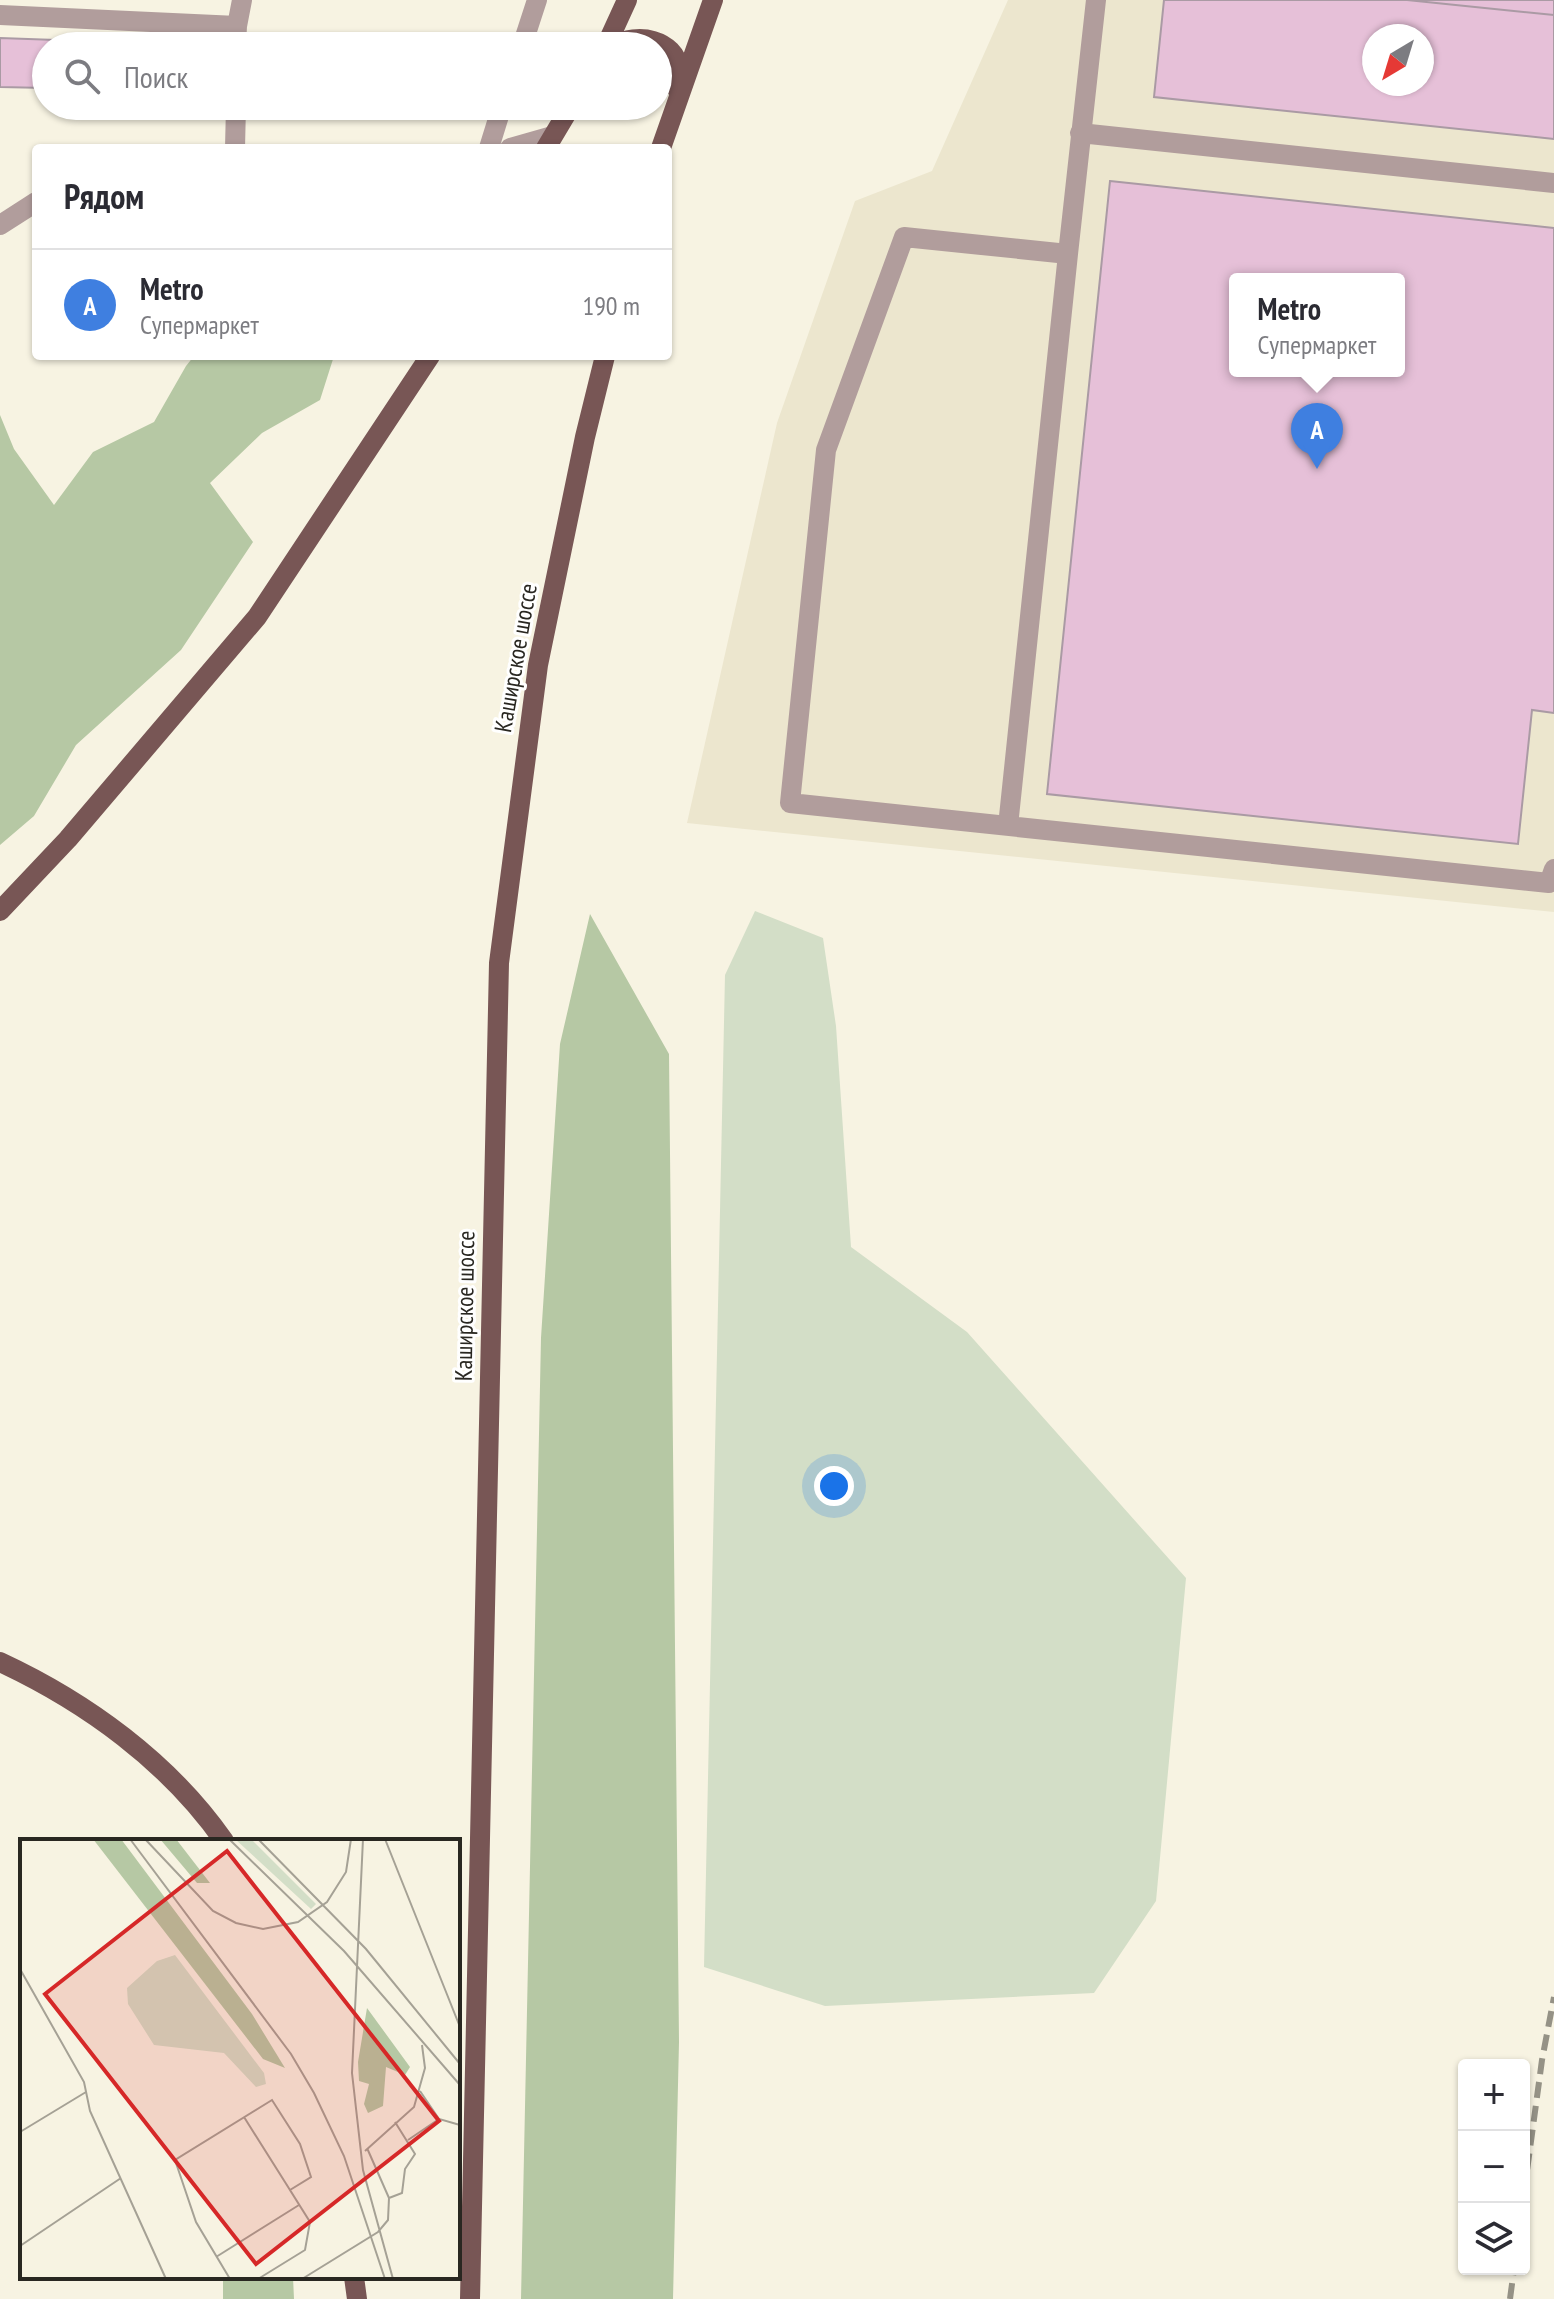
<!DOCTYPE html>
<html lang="ru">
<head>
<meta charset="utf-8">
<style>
  body { margin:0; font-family:"PT Sans Narrow",sans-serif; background:#f7f7f7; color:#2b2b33 }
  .controls { position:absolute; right:24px; bottom:24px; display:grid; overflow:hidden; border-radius:8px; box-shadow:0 2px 6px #0004 }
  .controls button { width:72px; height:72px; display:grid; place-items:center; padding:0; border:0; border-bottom:2px solid #e1e1e2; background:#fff; color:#2b2b33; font:40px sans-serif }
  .compass { position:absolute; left:1362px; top:24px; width:72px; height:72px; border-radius:50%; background:#fff; box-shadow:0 2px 6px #0004; rotate:218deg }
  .you { position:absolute; left:834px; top:1486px; width:28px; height:28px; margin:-20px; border:6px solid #fff; border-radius:50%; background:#1a73e8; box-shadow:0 0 0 12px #1a73e833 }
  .badge { display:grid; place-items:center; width:52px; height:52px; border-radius:50%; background:#1a73e8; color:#fff; font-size:26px; font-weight:700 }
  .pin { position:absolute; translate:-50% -66px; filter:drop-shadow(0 2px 4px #0008) }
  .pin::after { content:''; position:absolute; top:42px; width:28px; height:24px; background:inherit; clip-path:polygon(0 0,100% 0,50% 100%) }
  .popup { position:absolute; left:1229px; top:273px; width:176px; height:104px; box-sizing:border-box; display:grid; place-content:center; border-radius:8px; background:#fff; filter:drop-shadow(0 2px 6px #0005); font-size:26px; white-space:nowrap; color:#7c7c81 }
  .popup b { font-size:30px; color:#2b2b33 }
  .popup::after { content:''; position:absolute; left:50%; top:100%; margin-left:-16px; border:16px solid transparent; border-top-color:#fff }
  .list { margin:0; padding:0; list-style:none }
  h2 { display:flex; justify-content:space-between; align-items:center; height:104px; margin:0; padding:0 32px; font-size:34px }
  h2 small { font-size:26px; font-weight:400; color:#7c7c81 }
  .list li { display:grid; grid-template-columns:52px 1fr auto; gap:24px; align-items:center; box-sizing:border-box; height:112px; padding:0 32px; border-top:2px solid #e1e1e2 }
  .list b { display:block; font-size:30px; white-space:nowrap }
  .list p { margin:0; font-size:26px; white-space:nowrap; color:#7c7c81 }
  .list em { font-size:26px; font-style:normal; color:#7c7c81 }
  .icon { flex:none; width:44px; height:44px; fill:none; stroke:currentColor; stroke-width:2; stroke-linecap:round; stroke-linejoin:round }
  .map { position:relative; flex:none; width:1554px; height:2299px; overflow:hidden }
  .search { position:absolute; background:#fff; box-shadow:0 2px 6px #0004; left:32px; top:32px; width:640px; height:88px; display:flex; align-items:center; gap:20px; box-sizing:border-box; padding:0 28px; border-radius:44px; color:#7c7c81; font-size:30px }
  .panel { position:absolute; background:#fff; box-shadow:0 2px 6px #0004; left:32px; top:144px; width:640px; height:216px; border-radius:8px }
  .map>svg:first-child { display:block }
</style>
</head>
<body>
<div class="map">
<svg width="1554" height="2299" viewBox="0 0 1554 2299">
  <rect width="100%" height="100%" fill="#f7f3e2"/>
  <path fill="#ece6ce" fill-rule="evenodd" d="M1008,0H1554V912L687,823L777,423L855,201L932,171ZM1374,36H1422V84H1374ZM1235,279H1399V371H1235Z"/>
  <path fill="#d3dec7" d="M755,911L823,938L836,1026L851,1247L967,1332L1186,1578L1156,1901L1094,1993L825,2006L704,1967L725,975Z"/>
  <path fill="#b6c8a4" d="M194,356H334L320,400L262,433L210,483L253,542L181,650L76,745L34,816L0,845V415L14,449L54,505L93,452L154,422L186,366Z
    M590,914L669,1054L679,2042L673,2299H521L541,1338L560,1044Z
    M223,2277H293L294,2299H223Z"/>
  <path fill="#e6c0d8" stroke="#aa9aa4" stroke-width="2" fill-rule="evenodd" d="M1164,0H1407L1554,15V139L1154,97ZM1374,36H1422V84H1374Z
    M1407,0H1554V15Z
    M0,38L225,46H46V88L0,87Z
    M1110,181L1554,228V713L1532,710L1518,844L1047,794ZM1235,279H1399V371H1235Z"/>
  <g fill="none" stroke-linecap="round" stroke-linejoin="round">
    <path stroke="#b19d9c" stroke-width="20" d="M1096,0L1068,254L904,237L826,450L790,803L1549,883L1554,869
      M0,15L237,26
      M236,46L237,26L242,0
      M522,46L537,0
      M1080,133L1554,183
      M235,148L236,106
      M489,148L502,106
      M510,148L552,136
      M0,225L36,202
      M1008,826L1068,254"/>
    <path stroke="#785655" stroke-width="20" d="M606,46L627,0
      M615,46C636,32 675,39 679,69C680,75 677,83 677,89
      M546,148L571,106
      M661,148L713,0
      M0,911L68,839L257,617L430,356
      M0,1662C86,1702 169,1762 224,1841
      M354,2277L357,2299
      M470,2299L499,963L538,665L585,437L605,356"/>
    <path stroke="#959286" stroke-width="6" stroke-dasharray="16 8" stroke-linecap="butt" d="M1524,2193L1542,2060L1554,1997
      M1510,2299L1514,2269"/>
  </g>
  <g text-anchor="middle" stroke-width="6" stroke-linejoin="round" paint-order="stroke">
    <g font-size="24" fill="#292721" stroke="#fff">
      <text transform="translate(516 658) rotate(-80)" y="8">Каширское шоссе</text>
      <text transform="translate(465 1306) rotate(-89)" y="8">Каширское шоссе</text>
    </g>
  </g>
  <g transform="translate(20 1839)">
    <rect width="440" height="440" fill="#f7f3e2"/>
    <path d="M215,0H231L296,65L291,70ZM155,116L244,234L246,245L236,248L204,214L134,206L108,165L107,149L137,122Z" fill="#d3dec7"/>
    <path d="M73,0H101L232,175L265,229L243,220ZM140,0H156L190,44H177ZM347,169L390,228L385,236L366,228L363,267L348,274L344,265L349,245L339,242L338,223Z" fill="#b6c8a4"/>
    <path fill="none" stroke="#a5a195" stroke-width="2" d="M110,0L271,215L294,254L324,317L365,440M125,0L193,72L216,84L243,90L278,83L307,63L326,33L331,0M209,0L324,112L440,246M238,0L346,110L440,225M343,0L332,234L343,331L373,440M365,0L440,188M0,130L64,243L70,272L146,440M400,252L419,280L440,286M224,278L270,351M0,293L66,253M388,301L419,280M345,312L394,268L405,229L402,206M369,359L382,354L385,330L395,315L375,283M0,407L101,339M196,418L279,366M210,440L176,383L155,321L252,261L280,305L291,338L270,351L290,383L285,411L238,440M282,440L358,393L368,381L369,359L347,309"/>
    <path fill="#d62828" fill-opacity="0.15" stroke="#d62828" stroke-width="4" d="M207,12L419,282L236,425L25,155Z"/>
    <rect width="440" height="440" fill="none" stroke="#292721" stroke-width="4"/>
  </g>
</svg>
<div class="controls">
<button>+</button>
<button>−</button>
<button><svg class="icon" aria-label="layers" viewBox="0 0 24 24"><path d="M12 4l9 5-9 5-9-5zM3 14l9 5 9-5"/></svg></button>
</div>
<svg class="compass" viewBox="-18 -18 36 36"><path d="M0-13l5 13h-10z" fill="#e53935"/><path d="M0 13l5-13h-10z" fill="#7c7c81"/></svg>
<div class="you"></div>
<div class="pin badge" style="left:1317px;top:469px;background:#3f7fe0">A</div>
<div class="popup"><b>Metro</b>Супермаркет</div>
<div class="search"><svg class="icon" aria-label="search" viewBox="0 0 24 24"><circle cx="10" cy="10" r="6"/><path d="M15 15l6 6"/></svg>Поиск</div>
<section class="panel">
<h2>Рядом<small></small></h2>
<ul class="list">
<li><span class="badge" style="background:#3f7fe0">A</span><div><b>Metro</b><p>Супермаркет</p></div><em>190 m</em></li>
</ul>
</section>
</div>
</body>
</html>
